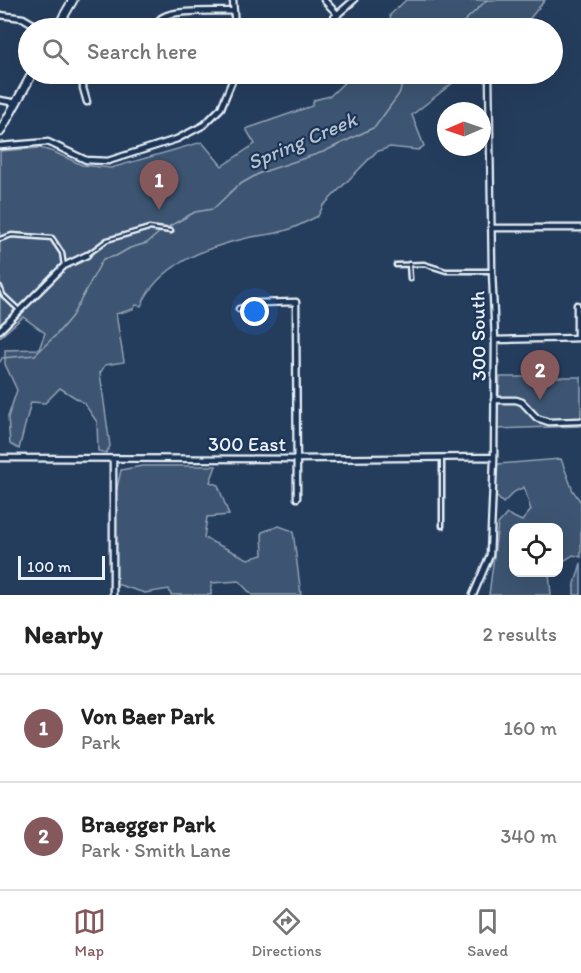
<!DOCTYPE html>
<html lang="en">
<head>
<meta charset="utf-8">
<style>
  body { margin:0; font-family:Itim,sans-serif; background:#f6f6f6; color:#222 }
  .controls { position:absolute; right:18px; bottom:18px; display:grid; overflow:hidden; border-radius:12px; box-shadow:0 6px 24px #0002 }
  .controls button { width:54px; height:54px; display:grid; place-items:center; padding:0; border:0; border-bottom:2px solid #e0e0e0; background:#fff; color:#222; font:30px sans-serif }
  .compass { position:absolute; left:437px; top:102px; width:54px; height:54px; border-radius:50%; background:#fff; box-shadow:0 6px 24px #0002; rotate:268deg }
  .scale { position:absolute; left:18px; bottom:15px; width:87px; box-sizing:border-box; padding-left:6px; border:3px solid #e8f1f8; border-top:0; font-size:16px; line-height:21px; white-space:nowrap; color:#e8f1f8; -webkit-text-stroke:4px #1d3557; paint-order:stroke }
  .you { position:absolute; left:255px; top:312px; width:21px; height:21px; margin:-15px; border:4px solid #fff; border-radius:50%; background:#1a73e8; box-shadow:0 0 0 9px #1a73e833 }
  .badge { display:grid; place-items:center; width:39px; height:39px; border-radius:50%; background:#85585c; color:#fff; font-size:20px; font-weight:700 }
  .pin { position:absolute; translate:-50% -50px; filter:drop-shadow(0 2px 3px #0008) }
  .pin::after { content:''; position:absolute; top:32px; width:21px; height:18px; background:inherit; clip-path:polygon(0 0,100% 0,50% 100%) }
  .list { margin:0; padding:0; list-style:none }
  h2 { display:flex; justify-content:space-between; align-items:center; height:78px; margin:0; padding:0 24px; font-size:26px }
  h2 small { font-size:20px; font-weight:400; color:#767676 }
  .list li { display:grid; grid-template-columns:39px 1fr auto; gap:18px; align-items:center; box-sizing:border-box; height:108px; padding:0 24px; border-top:2px solid #e0e0e0 }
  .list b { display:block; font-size:22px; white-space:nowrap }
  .list p { margin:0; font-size:20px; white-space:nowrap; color:#767676 }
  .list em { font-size:20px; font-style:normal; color:#767676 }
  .icon { flex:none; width:33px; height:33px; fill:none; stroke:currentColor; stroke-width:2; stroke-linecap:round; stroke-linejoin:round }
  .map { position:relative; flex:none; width:581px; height:595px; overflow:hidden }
  .search { position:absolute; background:#fff; box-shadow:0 6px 24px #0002; left:18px; right:18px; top:18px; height:66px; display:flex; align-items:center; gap:15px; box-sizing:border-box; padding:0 21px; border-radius:33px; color:#767676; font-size:22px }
  .sheet { height:294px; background:#fff }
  nav { display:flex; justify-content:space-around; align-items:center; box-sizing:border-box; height:84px; border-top:2px solid #e0e0e0; background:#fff; font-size:16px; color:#767676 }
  nav a { display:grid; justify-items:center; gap:3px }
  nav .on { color:#85585c }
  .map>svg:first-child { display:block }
</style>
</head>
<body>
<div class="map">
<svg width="581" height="595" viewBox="0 0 581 595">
  <rect width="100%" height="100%" fill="#253d5d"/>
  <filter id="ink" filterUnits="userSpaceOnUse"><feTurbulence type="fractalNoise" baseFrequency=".0167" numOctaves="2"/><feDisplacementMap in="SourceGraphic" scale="12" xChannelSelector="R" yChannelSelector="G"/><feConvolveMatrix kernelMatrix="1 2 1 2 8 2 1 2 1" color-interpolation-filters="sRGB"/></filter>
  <g filter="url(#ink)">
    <path fill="#3e5472" stroke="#93a2b5" stroke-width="1.5" d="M406,0H545L526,23L508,28H392L390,15Z
      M353,74H464L412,115L424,146L418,150L390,147L376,152L323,206L318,216C307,221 296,228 284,231C272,235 259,235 247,238C207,247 159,264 141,306L136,305L133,309L116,314L124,362L105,365L100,373L110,446L106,453L98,451L97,422L84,403L60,388L45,403L31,402L19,449L10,444L8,417L17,390L5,364V350L39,349L45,333L23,317L0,337V151L40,148L54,152L82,165L111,168L202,142L222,166L255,144L246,129L312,106L314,100L330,96Z
      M500,377H581V426L497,429Z
      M561,459L573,491L581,502V557L573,555L559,564L558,528H514V572L549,573L551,595H489L498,524L507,514L522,521L531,510L524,487L514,492L503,503L492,492L498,464Z
      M142,466H216L210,482L218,485L229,515L207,517L204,538L248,559L263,555L262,532L279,526L293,531L301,595H252L239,581L211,583V595H171L169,589L145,593L116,584L115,497L121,470Z
      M581,563V595H574V587Z"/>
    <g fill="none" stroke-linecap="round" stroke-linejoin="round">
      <path stroke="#99a8ba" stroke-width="1.5" d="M457,28L487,0
        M0,362L2,358L35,355L56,335L72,316L103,259L116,256L130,248L147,243L161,231L195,212L213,209L237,186L260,173L323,152L375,127L399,94L406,74"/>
      <g stroke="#e8f1f8" stroke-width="7">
        <path id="lane" d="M0,239L12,235L52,238L62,253L64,266
          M87,255L107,240L149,228L171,231
          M409,264L410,279
          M396,265L424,264L446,271H492
          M0,287L3,295L20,311
          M442,526V457"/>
      </g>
      <g stroke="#e8f1f8" stroke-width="9">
        <path id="street" d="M233,0L235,28
          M324,0L338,15
          M0,15L23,18L40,28
          M155,28C157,24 158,19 163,17C175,9 218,12 234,11
          M322,28L354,0
          M84,74L83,88L87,102
          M0,100L17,103
          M0,146L48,142L86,160L108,161L177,139L204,125L221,108L235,74
          M492,228H581
          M239,309L258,303L296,302L297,498
          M0,330L64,266L87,255
          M577,338V305
          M495,340L581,338
          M494,400H516L522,402L537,418L549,422L581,421
          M0,458L296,459L494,457
          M113,460V595
          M473,595L490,555L494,460L495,340L492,271L489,74"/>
      </g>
      <g stroke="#e8f1f8" stroke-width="11">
        <path id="secondary" d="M57,28L73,0
          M0,132L32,74"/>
      </g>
      <use href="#lane" stroke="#1d3557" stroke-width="2"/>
      <use href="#street" stroke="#1d3557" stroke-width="4.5"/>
      <use href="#secondary" stroke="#1d3557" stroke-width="7"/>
    </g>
  </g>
  <g text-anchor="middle" stroke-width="4.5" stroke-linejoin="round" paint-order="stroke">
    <g font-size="20" fill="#e8f1f8" stroke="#1d3557">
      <text transform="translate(478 336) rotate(-91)" y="7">300 South</text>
      <text x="247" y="451">300 East</text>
    </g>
    <g font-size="21" font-style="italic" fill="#b4c1ce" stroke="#1d3557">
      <text transform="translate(302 141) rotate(-23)" y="7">Spring Creek</text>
    </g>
  </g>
</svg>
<div class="controls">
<button><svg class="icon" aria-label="locate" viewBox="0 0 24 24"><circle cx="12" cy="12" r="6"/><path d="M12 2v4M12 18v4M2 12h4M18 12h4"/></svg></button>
</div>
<svg class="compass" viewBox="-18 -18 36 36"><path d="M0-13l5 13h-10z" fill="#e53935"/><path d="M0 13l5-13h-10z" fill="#767676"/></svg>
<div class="scale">100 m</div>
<div class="you"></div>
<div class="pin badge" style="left:159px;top:210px">1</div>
<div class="pin badge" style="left:540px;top:400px">2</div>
<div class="search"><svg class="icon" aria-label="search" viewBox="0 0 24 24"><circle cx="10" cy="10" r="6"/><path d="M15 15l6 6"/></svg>Search here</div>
</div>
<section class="sheet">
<h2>Nearby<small>2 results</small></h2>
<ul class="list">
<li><span class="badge">1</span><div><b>Von Baer Park</b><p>Park</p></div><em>160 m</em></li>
<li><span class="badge">2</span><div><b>Braegger Park</b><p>Park · Smith Lane</p></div><em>340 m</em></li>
</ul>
</section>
<nav>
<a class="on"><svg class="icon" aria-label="map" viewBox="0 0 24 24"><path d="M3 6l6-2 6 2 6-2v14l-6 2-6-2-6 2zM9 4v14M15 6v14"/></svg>Map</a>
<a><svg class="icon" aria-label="directions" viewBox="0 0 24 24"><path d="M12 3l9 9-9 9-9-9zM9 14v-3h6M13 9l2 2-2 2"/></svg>Directions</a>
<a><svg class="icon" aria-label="saved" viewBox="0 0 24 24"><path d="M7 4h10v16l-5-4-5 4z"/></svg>Saved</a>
</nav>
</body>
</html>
